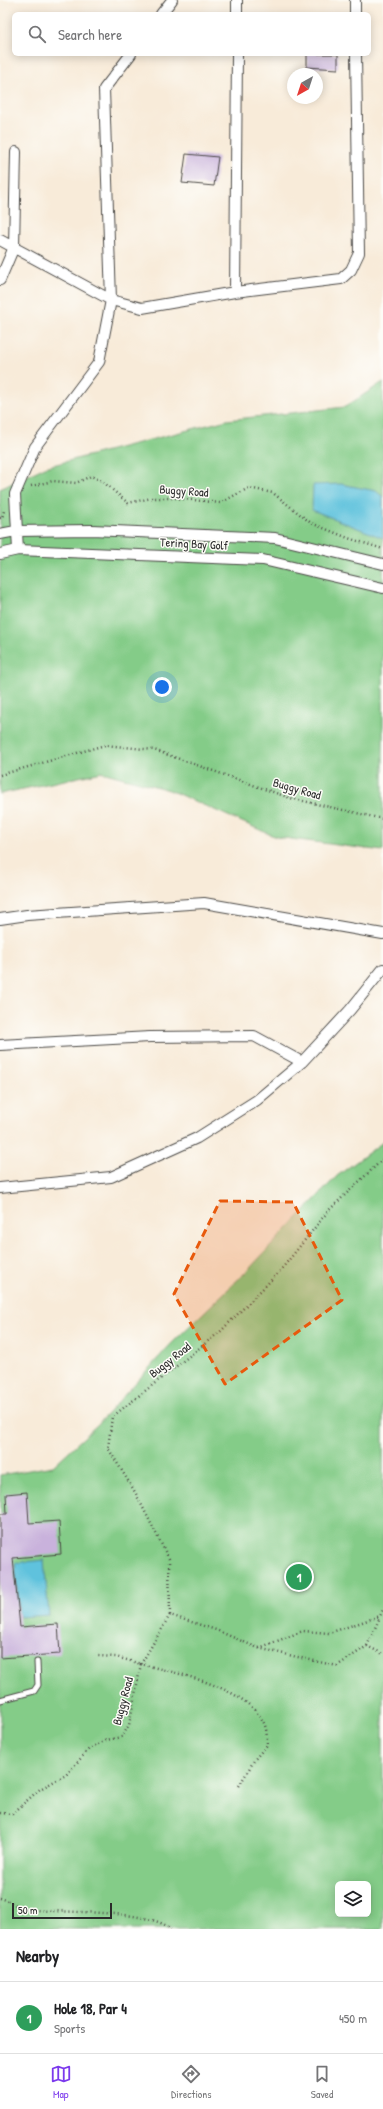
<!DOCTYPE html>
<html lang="en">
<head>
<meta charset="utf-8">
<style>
  body { margin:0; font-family:"Patrick Hand",sans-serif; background:#f6f6f6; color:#202124 }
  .controls { position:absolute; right:12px; bottom:12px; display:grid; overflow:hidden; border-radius:6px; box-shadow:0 2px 10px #0003 }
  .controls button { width:36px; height:36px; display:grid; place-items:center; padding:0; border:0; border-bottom:1px solid #e0e0e0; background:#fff; color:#202124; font:20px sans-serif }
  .compass { position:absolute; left:287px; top:68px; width:36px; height:36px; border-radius:50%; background:#fff; box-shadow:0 2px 10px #0003; rotate:219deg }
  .scale { position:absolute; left:12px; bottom:10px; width:100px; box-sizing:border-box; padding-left:4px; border:2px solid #2b2b2b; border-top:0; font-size:11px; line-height:14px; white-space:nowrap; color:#2b2b2b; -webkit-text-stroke:3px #fdfcf7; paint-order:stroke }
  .you { position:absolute; left:162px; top:687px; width:14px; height:14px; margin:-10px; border:3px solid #fff; border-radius:50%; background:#1a73e8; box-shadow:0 0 0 6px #1a73e833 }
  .badge { display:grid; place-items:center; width:26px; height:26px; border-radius:50%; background:#7c3aed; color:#fff; font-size:13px; font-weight:700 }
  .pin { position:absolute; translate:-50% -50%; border:2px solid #fff; box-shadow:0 1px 4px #0006 }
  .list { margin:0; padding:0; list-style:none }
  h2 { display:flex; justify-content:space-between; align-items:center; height:52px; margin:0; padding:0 16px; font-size:17px }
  h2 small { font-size:13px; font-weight:400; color:#757577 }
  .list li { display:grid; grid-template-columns:26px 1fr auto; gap:12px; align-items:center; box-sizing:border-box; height:72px; padding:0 16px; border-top:1px solid #e0e0e0 }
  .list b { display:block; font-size:15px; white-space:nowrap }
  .list p { margin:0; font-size:13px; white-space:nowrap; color:#757577 }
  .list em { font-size:13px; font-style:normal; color:#757577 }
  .icon { flex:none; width:22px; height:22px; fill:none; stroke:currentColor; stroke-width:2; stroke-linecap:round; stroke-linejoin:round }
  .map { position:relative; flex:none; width:383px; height:1929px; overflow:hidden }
  .search { position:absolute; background:#fff; box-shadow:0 2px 10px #0003; left:12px; right:12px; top:12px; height:44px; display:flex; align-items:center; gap:10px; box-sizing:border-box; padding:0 14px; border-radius:6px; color:#757577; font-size:15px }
  .sheet { height:124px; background:#fff }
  nav { display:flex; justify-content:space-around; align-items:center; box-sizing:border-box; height:56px; border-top:1px solid #e0e0e0; background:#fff; font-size:11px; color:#757577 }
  nav a { display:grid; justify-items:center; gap:2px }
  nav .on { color:#7c3aed }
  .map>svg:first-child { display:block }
</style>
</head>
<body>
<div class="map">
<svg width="383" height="1929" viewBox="0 0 383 1929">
  <rect width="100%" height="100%" fill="#fdfcf7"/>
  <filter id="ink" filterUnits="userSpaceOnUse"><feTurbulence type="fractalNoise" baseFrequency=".025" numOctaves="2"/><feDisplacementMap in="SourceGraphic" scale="8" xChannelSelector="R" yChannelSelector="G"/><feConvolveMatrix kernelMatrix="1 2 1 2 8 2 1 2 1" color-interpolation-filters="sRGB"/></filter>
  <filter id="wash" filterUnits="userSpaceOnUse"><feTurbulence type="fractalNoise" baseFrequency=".012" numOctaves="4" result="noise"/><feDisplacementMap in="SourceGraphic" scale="16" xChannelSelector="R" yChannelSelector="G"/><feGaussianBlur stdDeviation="0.9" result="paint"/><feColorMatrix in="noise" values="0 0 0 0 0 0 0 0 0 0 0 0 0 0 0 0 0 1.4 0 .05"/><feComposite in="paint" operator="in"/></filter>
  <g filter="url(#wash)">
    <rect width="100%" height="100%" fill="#f8ebd9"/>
    <path fill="#84cc88" stroke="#587c5a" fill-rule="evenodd" d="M383,382V851L276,837L169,790L102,772L0,794V489L45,467L227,420L345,407Z
      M383,1142V1929H0V1475L53,1466L98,1424L171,1344L250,1268L337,1176ZM338,1884H368V1914H338Z"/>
    <path fill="#5fc2dd" stroke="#457684" d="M341,484L376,491L383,497V538L312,510L313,485Z
      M44,1560L49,1615L19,1617L15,1563Z"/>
    <g id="blocks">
      <path fill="#c9b2dc" d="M307,54H338V69L307,67Z
        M186,154L218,157L214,186L182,183Z
        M27,1492L29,1523L59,1521L61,1554L13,1558L20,1627L58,1624L60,1654L0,1658V1514H7L6,1494Z"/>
    </g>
  </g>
  <g filter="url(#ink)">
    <use href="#blocks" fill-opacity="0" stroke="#4a4845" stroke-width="1"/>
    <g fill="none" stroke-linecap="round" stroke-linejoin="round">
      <g stroke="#4a4845" stroke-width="7">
        <path id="service" d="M0,1700L34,1691L38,1685L37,1662"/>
      </g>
      <g stroke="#4a4845" stroke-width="12">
        <path id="minor" d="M355,0V14
          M161,14L172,0
          M237,14V0
          M0,240L111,300L142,308L235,292L341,279L351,270L359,253L356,54
          M0,280L14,247L16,152
          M235,292L237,54
          M0,534L16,531L92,530L275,538L383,564
          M18,550L15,494L35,447L99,362L111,300L104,89L131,54
          M0,554L18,550L263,560L383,588
          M0,919L27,915L204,903L383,934
          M0,1045L150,1037L254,1036L302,1062
          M0,1188L111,1177L197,1138L257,1100L302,1062L350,1010L383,969"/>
      </g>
      <path stroke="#4a4845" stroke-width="2.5" stroke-dasharray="1 3" stroke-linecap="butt" d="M31,486L53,481L76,483L91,476L102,481L128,503L152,498H175L220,503L249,488L273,493L311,523L348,538L383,549
        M0,518H2L4,511
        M0,775L105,745L154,750L290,798L383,819
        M170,1615L169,1559L135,1492L108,1448L112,1417L221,1331L280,1271L329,1210L383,1159
        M367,1646L380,1617
        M259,1648L303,1631L329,1633L380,1616L383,1610
        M239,1786L255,1759L267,1745C267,1739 267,1729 264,1723C245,1686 179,1674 141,1664L170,1615L216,1630L258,1648L337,1666L367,1646L383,1654
        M0,1813L12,1814L40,1789L66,1775L89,1749L106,1740L122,1737L129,1725L141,1664L116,1657L97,1656
        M0,1898C9,1900 17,1907 26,1909C61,1914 146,1908 171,1929"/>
      <use href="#service" stroke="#fff" stroke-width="5"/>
      <use href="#minor" stroke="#fff" stroke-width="10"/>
    </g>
  </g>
  <path fill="#e8590c" fill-opacity="0.2" stroke="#e8590c" stroke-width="3" stroke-dasharray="8 5" stroke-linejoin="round" d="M220,1201L293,1202L342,1300L225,1384L174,1294Z"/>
  <g text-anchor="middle" stroke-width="3" stroke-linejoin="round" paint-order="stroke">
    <g font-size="12" fill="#2b2b2b" stroke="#fdfcf7">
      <text transform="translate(184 491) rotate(4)" y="4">Buggy Road</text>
      <text transform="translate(194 544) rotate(3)" y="4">Tering Bay Golf</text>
      <text transform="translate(297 789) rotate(16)" y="4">Buggy Road</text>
      <text transform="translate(170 1360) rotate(-38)" y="4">Buggy Road</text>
      <text transform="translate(123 1701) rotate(-75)" y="4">Buggy Road</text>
    </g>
  </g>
</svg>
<div class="controls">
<button><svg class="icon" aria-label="layers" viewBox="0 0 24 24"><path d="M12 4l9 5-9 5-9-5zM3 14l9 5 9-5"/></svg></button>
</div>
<svg class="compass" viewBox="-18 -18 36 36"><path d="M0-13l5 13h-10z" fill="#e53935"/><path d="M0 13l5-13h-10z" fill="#757577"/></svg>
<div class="scale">50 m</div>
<div class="you"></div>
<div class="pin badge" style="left:299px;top:1577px;background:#2e9e5b">1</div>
<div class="search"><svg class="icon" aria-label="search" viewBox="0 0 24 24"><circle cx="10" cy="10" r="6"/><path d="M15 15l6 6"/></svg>Search here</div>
</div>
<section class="sheet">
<h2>Nearby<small></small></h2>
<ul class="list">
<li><span class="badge" style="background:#2e9e5b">1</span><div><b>Hole 18, Par 4</b><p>Sports</p></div><em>450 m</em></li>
</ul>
</section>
<nav>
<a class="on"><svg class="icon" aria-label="map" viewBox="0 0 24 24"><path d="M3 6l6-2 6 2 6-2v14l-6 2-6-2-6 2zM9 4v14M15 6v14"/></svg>Map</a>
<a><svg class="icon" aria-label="directions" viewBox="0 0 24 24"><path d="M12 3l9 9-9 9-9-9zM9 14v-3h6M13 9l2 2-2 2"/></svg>Directions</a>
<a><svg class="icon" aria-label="saved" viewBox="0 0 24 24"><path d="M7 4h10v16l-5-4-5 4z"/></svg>Saved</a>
</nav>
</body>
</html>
